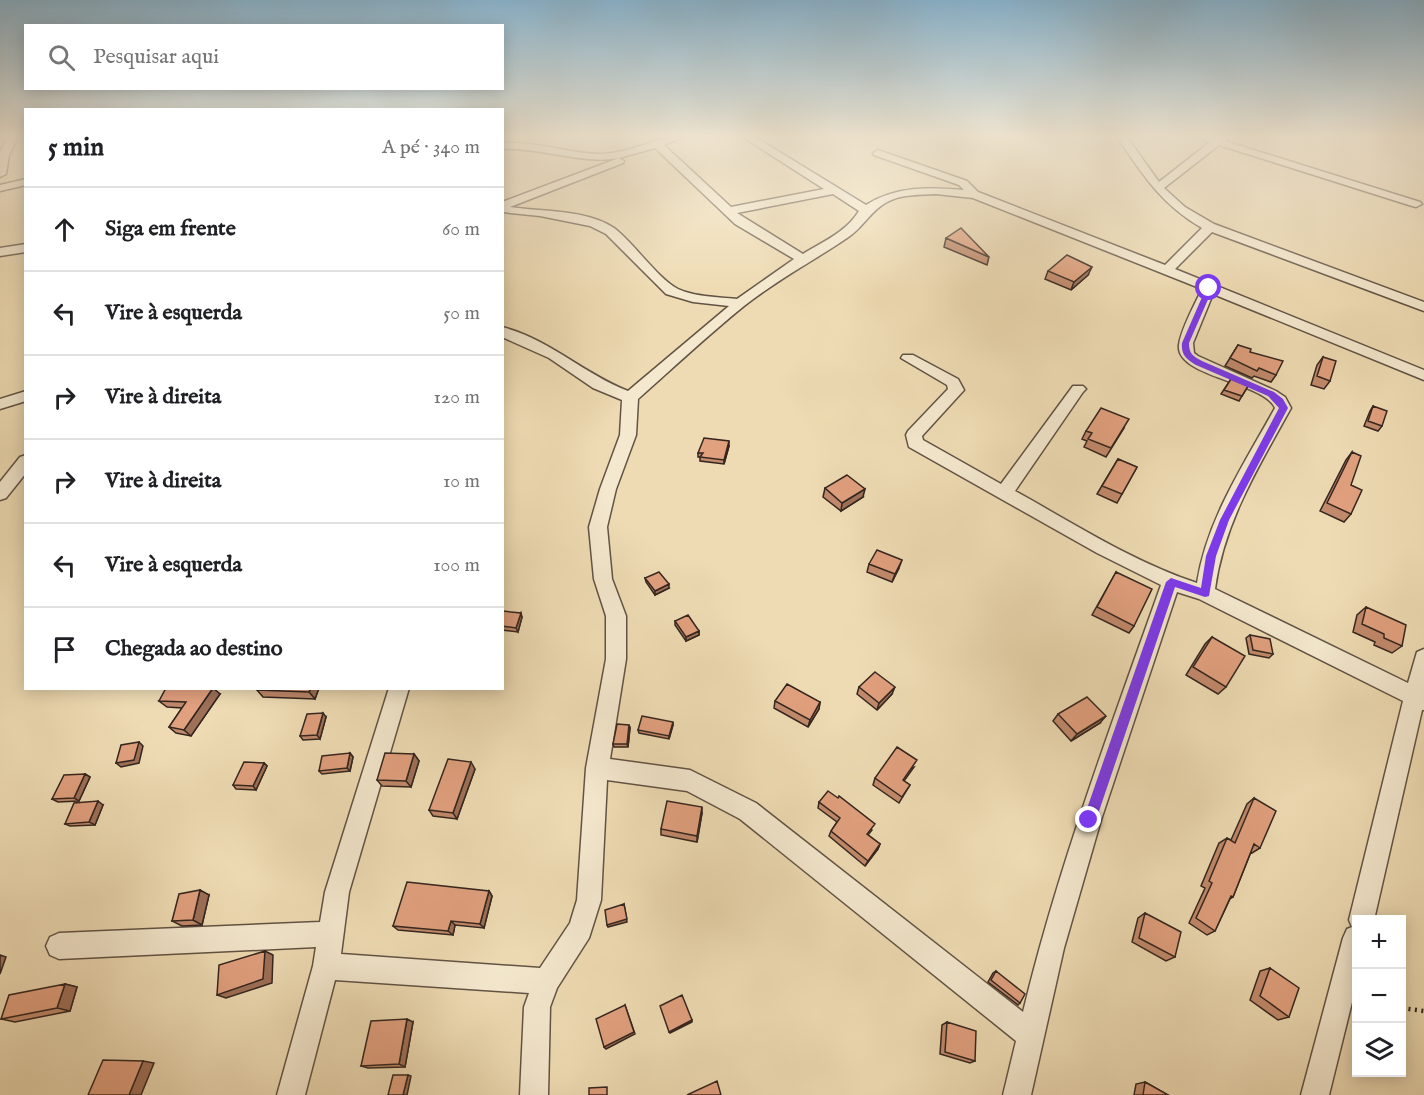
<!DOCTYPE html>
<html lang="pt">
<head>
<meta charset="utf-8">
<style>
  body { margin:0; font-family:"IM FELL English",serif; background:#f6f6f6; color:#202124 }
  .controls { position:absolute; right:18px; bottom:18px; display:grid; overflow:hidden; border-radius:0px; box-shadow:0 3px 15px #0003 }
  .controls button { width:54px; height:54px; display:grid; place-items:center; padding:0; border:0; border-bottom:2px solid #e0e0e0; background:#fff; color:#202124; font:30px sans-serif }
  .stop { position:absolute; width:18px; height:18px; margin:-14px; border:4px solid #7c3aed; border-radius:50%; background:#fff }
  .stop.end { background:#7c3aed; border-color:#fff; box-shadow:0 2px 6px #0008 }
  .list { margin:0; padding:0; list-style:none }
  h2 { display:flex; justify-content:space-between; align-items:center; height:78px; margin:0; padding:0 24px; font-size:26px }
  h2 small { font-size:20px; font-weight:400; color:#757577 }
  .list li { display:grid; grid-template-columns:39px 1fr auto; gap:18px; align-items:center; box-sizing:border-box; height:84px; padding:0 24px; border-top:2px solid #e0e0e0 }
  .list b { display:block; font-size:22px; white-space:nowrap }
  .list em { font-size:20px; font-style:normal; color:#757577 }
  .icon { flex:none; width:33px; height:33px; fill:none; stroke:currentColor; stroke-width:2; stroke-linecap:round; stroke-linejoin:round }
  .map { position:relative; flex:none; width:1424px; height:1095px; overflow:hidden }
  .search { position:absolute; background:#fff; box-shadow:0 3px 15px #0003; left:24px; top:24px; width:480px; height:66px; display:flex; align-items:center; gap:15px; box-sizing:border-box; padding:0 21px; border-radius:0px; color:#757577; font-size:22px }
  .panel { position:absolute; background:#fff; box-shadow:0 3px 15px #0003; left:24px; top:108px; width:480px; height:582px; border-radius:0px }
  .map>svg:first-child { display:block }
</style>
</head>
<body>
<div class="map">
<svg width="1424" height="1095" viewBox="0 0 1424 1095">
  <rect width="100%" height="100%" fill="#eedbb3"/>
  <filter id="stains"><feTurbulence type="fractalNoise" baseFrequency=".00333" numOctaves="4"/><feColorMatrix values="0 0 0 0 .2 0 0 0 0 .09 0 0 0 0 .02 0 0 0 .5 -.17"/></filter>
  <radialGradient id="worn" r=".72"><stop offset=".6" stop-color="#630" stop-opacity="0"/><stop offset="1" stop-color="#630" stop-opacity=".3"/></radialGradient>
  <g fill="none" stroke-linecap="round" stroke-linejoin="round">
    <g stroke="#625344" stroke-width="3">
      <path id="minor" d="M8,137H18L9,155L6,174L0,177V152Z
        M668,137H683L664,145L731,207L824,189L743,137H755L866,205C896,186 930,187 964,190L959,185L874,155L873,153L878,150L967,181L978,192L1165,265L1202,228C1161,204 1143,175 1117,137H1127L1159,182L1210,142L1198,137H1228L1225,141L1420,202L1422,204L1416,207L1412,206L1219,145L1164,188L1185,207L1214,224L1424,302V311L1212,232L1175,269L1424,370V380L1213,294L1193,343L1194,353L1198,356L1276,391L1285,397L1291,408C1259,466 1224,522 1215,589L1408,683L1417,652L1424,649V710H1422L1374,920H1356V986L1329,1095H1301L1343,938L1347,929L1352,927L1349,920L1403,701L1199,599L1177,592L1101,820L1064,948L1031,1095H1003L1016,1041L740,819L687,791L607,780L601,900L589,938L557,988L550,1007L548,1095H520L524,1007L529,993L335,980L305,1095H277L313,966L316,947L59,959L50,955L46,946L50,937L59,933L320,922L325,892L389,688H409L349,892L341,954L540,968L570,923L577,900L586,768L606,659V616L594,579L589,527L600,489L620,435L622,400L593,388L549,358L502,337V327C549,339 584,374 628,391L729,306L693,302L666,294L606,234L590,226L540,216L502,212V202L619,158C580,165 542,147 502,149V143C534,141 564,152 595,154C620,155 645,144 668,137ZM655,148L735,224L794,259L737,299C718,297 696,297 678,289C659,280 633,242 614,228C586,209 542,212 510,207L623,163L624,161L619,158ZM833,194L859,211C846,232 824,241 803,254L737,213ZM936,194L973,198L1202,289C1195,304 1181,329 1179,345C1175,377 1264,382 1275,408C1244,464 1207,519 1197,583C1133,562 1073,523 1015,491L1083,392L1086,389L1083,386H1073L1001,484L923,440L922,436L964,390L958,379L913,355H903L901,358L947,385L948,389L908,431L906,435L909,447L1097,553L1161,585C1111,726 1058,867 1023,1012L756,803L690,770L610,759L626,659V616L612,579L607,527L616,489L636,435L638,399C673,368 708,335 744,306C777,280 813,261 847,238C863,228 870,211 887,202C901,194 920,195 936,194Z
        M26,179V185L0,191V185Z
        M26,244V252L0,256V248Z
        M26,391V401L0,409V399Z
        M26,455V473L6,498L0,500V482L20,457Z"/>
    </g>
    <path stroke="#34261f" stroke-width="4.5" stroke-dasharray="2 4.5" stroke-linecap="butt" d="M1402,1008L1424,1011"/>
    <use href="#minor" fill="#f4e8ce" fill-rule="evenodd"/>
  </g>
  <path fill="#c28a6c" stroke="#34261f" stroke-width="1.5" d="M946,238L989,257L987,265L944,247Z
    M1048,271L1088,275L1071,290L1045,279Z
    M1238,345L1250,352L1276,375L1271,382L1254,376L1252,378L1225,366Z
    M1323,357L1330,381L1324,389L1311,385L1317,365Z
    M1231,379L1248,386L1239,401L1221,394Z
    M1373,406L1382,426L1378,431L1364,426L1370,411Z
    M1124,428L1106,457L1084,447L1087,441L1082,439L1086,431Z
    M729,446L724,464L700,461V457H698V453Z
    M1352,452L1351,485V514L1344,522L1320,511L1346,460Z
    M1118,459L1137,467L1117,503L1097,494Z
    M825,488L863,497L841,511L823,497Z
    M869,564L899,568L892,582L867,572Z
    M1116,572L1134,626L1129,633L1092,615Z
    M645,578L669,588L655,595L646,582Z
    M1366,607L1402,646L1392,653L1374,645L1375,642L1353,632L1357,615Z
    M502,611L522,617L518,632L502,630Z
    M675,621L699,631V635L686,641L675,625Z
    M1250,635L1273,654L1269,658L1249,654L1246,638Z
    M1212,637L1226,687L1218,694L1186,675L1205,644Z
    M859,687L892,694L877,710L857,694Z
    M257,688H319L315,699L263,697L257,690Z
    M220,694L191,736L176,733L169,727L182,708L167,707L159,701Z
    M775,701L820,702L819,709L808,727L774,708Z
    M1058,714L1100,723L1071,741L1053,721Z
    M326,717L320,739L303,740L300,736Z
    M673,725L669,739L639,733L638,730Z
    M630,728L628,747H614L613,744Z
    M350,753L353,757L350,771L322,774L319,771Z
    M414,754L419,761L411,787L382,786L377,780Z
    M264,763L267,766L256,790L236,789L233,785Z
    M914,767L904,781L910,785L899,803L873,785L875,778Z
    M475,769L457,819L433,816L429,810Z
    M85,774L90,777L79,801L58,802L52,799Z
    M1254,798L1260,848L1252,853L1251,852L1233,897L1230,899L1215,931L1207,935L1189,923L1205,888L1201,886L1219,843L1227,838L1231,840L1247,804Z
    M819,802L872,830L868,835L880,844L878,849L865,866L829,836L831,831L837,822L818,808Z
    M103,805L95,825L70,826L65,824Z
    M702,813L697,842L661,835V829Z
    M489,891L492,896L484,928L455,925L453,935L398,930L393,926Z
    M209,895L202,925L182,926L172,921Z
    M1145,913L1175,957L1166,961L1132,942L1138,918Z
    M1270,968L1289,1017L1278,1020L1250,1000L1260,971Z
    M996,971L1020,1003L1018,1005L988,982L993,973Z
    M65,984L77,987L70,1011L15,1022L1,1019Z
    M413,1022L405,1067L368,1068L361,1066Z
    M947,1022L975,1061L970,1063L940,1054L942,1025Z
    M1145,1082L1168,1095H1134L1136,1084Z"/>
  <path fill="#9e7058" stroke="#34261f" stroke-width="1.5" d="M1092,267L1088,275L1071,290L1074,282Z
    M729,441V446L724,464V460Z
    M865,489L863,497L841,511L842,503Z
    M902,560L899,568L892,582L895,574Z
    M669,584V588L655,595V591Z
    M521,613L522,617L518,632L516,628Z
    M699,631V635L686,641V637Z
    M895,687L892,694L877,710L879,703Z
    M213,688L220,694L191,736L184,730Z
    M311,688H319L315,699L309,692Z
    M820,702L819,709L808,727L810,720Z
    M323,713L326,717L320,739L317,735Z
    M1106,716L1100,723L1071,741L1077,734Z
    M673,722V725L669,739V736Z
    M629,725L630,728L628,747L627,744Z
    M139,742L143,746L139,763L121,767L116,763Z
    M350,753L353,757L350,771L347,768Z
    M414,754L419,761L411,787L406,781Z
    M471,762L475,769L457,819L453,813Z
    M264,763L267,766L256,790L253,786Z
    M85,774L90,777L79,801L74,798Z
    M98,801L103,805L95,825L89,822Z
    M702,807V813L697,842V836Z
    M880,844L878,849L865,866L868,861Z
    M200,890L209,895L202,925L193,920Z
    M489,891L492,896L484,928L480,924Z
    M624,904L627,922L608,927L607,925Z
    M451,921L455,925L453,935L448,931Z
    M265,951L273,955L272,983L226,998L217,995Z
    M0,955L6,957L0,974Z
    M65,984L77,987L70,1011L57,1008Z
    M625,1005L635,1034L606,1049L604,1047Z
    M407,1019L413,1022L405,1067L399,1064Z
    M692,1020V1022L670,1033L669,1032Z
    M143,1061L154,1063L141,1095H129Z
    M408,1075L411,1076L407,1095H403Z"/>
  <path fill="#e1a07e" stroke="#34261f" stroke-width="1.5" d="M961,228L989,257L946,238Z
    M1067,255L1092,267L1074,282L1048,271Z
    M1238,345L1251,349L1250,352L1283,361L1276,375L1259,368L1257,371L1230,358Z
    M1323,357L1336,361L1330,381L1317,376Z
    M1231,379L1248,386L1242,396L1224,390Z
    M1373,406L1387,411L1382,426L1368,421Z
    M1101,408L1129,419L1111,448L1088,439L1092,433L1086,431Z
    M704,438L729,441L724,460L700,457L703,453H698Z
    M1352,452L1361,456L1351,485L1362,490L1351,514L1327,503Z
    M1118,459L1137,467L1122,494L1102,486Z
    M847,475L865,489L842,503L825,488Z
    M877,550L902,560L895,574L869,564Z
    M659,572L669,584L655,591L645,578Z
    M1116,572L1152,589L1134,626L1097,607Z
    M1366,607L1406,625L1402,646L1384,638V634L1362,624Z
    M502,611L521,613L516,628L502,626Z
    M688,615L699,631L686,637L675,621Z
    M1250,635L1270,639L1273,654L1253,650Z
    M1212,637L1245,656L1226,687L1193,667Z
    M875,672L895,687L879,703L859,687Z
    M787,684L820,702L810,720L775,701Z
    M166,688H213L184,730L169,727L186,702L159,701Z
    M257,688H311L309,692L257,690Z
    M1087,697L1106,716L1077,734L1058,714Z
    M323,713L317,735L300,736L307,714Z
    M642,716L673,722L669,736L638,730Z
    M617,724L629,725L627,744H613Z
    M139,742L134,760L116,763L121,745Z
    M897,747L917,760L903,780L910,785L902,797L875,778Z
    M350,753L347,768L319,771L322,756Z
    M385,753L414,754L406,781L377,780Z
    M448,759L471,762L453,813L429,810Z
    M244,762L264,763L253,786L233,785Z
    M85,774L74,798L52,799L64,775Z
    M828,791L838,798L839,796L875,824L867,834L880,844L868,861L831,831L840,818L819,802Z
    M1254,798L1276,811L1260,848L1254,844L1233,897L1231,896L1215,931L1196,918L1212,883L1209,881L1227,838L1235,843Z
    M98,801L89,822L65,824L74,803Z
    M667,801L702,807L697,836L661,829Z
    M407,882L489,891L480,924L451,921L448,931L393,926Z
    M200,890L193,920L172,921L179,894Z
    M624,904L627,919L607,925L605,910Z
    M1145,913L1181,932L1175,957L1139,938Z
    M265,951L263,979L217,995L219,965Z
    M1270,968L1299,988L1289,1017L1260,996Z
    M996,971L1025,994L1020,1003L991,980Z
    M65,984L57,1008L1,1019L9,995Z
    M682,995L692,1020L669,1032L660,1006Z
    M625,1005L634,1032L604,1047L596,1019Z
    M407,1019L399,1064L361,1066L371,1021Z
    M947,1022L976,1031L975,1061L945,1052Z
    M103,1060L143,1061L129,1095H88Z
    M393,1075H408L403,1095H388Z
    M717,1081L721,1095H687Z
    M1145,1082L1168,1095H1143Z
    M607,1087V1095H589V1088Z"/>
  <linearGradient id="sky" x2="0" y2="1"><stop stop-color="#89b6d2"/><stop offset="0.47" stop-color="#f7efdd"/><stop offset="1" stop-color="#f7efdd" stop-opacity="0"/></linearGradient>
  <rect width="1424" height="290" fill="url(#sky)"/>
  <path fill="#7c3aed" d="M1209,286L1213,288L1189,343C1189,354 1193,356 1202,361L1274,392L1283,399L1288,408L1229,520L1216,556L1209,596L1205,597L1175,587L1096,820L1094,824L1089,826L1085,824L1083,820L1166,582L1171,578L1201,588L1206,556L1220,520L1279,408L1268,396L1196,365C1186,359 1181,355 1182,343L1206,288Z"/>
  <rect width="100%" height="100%" filter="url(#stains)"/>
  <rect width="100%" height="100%" fill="url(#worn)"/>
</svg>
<div class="controls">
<button>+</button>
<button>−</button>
<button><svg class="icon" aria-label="layers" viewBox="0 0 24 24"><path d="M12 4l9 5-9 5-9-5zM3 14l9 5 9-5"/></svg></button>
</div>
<div class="stop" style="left:1209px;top:288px"></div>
<div class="stop end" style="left:1089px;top:820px"></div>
<div class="search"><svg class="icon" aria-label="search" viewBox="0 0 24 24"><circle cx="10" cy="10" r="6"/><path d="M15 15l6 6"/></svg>Pesquisar aqui</div>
<section class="panel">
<h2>5 min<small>A pé · 340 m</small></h2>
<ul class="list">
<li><svg class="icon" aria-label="ahead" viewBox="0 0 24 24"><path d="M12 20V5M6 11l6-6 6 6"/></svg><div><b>Siga em frente</b></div><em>60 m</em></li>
<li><svg class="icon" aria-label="left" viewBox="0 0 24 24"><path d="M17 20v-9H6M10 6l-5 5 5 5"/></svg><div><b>Vire à esquerda</b></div><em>50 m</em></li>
<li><svg class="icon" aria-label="right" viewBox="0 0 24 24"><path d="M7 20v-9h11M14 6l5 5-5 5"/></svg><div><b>Vire à direita</b></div><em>120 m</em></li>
<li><svg class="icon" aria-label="right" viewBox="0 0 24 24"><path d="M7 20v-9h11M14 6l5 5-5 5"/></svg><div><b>Vire à direita</b></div><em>10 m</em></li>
<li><svg class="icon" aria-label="left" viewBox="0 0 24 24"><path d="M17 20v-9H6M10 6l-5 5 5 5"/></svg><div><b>Vire à esquerda</b></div><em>100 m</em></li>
<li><svg class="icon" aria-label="arrive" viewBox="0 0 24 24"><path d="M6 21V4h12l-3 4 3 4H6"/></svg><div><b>Chegada ao destino</b></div></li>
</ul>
</section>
</div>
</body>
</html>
